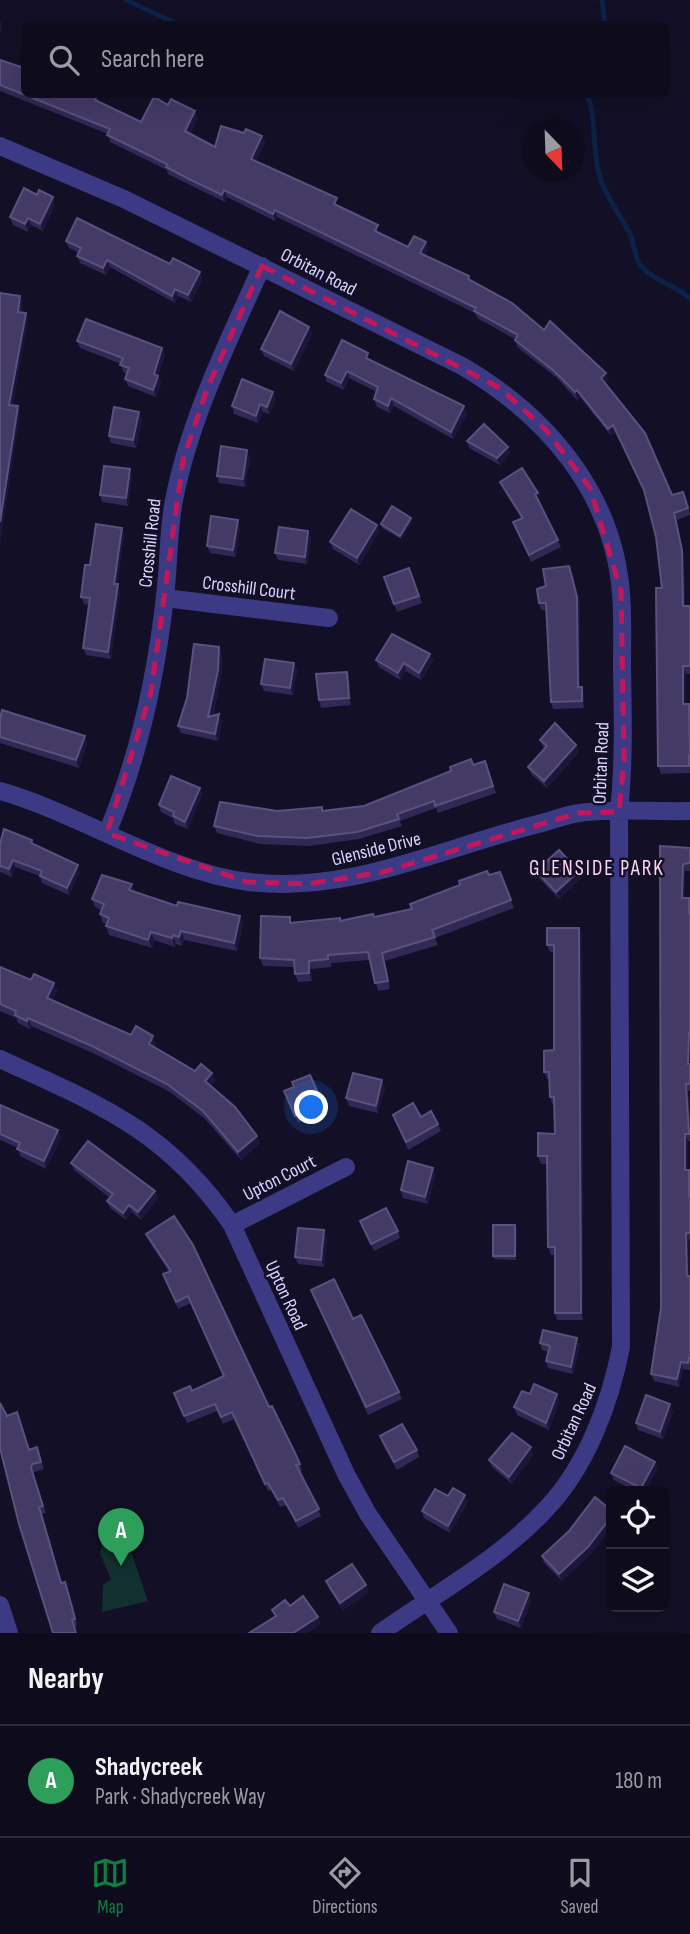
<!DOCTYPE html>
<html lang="en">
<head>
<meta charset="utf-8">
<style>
  body { margin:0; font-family:"Sofia Sans Condensed",sans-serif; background:#171425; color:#f1f3f6 }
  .controls { position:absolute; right:21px; bottom:21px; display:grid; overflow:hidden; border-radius:10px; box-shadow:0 7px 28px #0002 }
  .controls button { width:63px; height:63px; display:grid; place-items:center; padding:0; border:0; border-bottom:2px solid #2e2b3b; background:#0e0b1c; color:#f1f3f6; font:35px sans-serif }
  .compass { position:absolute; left:522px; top:119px; width:63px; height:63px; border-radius:50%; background:#0e0b1c; box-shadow:0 7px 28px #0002; rotate:157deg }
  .you { position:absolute; left:312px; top:1108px; width:24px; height:24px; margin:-18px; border:5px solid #fff; border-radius:50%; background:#1a73e8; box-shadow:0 0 0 10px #1a73e833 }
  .badge { display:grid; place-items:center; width:46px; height:46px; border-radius:50%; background:#0b8043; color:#fff; font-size:23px; font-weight:700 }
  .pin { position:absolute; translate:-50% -58px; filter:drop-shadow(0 2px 4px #0008) }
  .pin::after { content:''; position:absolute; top:37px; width:24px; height:21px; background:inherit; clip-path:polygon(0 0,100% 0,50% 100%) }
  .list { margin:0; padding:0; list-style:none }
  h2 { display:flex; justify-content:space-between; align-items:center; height:91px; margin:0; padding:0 28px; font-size:30px }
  h2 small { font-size:23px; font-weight:400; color:#9b9ba3 }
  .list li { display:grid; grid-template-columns:46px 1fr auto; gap:21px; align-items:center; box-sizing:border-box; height:112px; padding:0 28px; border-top:2px solid #2e2b3b }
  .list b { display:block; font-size:26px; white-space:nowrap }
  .list p { margin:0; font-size:23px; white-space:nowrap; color:#9b9ba3 }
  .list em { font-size:23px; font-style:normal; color:#9b9ba3 }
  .icon { flex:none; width:38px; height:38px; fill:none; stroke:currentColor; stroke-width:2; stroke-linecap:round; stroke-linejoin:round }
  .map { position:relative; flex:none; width:690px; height:1633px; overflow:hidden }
  .search { position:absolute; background:#0e0b1c; box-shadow:0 7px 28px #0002; left:21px; right:21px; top:21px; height:77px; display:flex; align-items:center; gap:18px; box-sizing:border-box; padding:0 24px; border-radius:10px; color:#9b9ba3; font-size:26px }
  .sheet { height:203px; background:#0e0b1c }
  nav { display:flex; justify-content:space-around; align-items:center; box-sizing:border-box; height:98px; border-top:2px solid #2e2b3b; background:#0e0b1c; font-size:19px; color:#9b9ba3 }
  nav a { display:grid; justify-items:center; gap:4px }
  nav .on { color:#0b8043 }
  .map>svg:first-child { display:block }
</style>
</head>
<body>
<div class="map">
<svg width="690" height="1633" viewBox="0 0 690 1633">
  <rect width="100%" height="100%" fill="#130f26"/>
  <path fill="#12302f" d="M121,1522L148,1601L102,1612L103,1585L111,1579L100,1554L104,1532Z"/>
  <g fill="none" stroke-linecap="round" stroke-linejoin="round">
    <path stroke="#0c2248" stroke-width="5" d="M126,0L177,24
      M602,0L605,24
      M587,94C597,120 592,147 599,174C606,198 620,214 631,236C635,246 634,258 641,266C655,282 675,285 690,298"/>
    <path stroke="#3d3a85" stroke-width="18" d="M0,146L124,199L462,366C546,415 613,492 621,593C623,617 622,643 622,667C623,716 624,763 619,812L621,1347C610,1403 587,1466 546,1509C500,1559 435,1594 380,1633
      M165,598L329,618
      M0,791C81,814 166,872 249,882C350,894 442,848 538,824C551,821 565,815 579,813C614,808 654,812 690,811
      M107,833C139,757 156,678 165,596C169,564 168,531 174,500C190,418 228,342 262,266
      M0,1059C100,1105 167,1130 232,1225L346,1474L368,1514L449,1633
      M232,1225L346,1167
      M0,1605L9,1633"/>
  </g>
  <path fill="#312854" d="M0,60L100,102L141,122L168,105L195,111L198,118L190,134L215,147L244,133L262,136L265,143L256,161L340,206L380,233L408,247L426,242L428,249L425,255L469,276L471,281L544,330L609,380L605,383L672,495L683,492L690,513V515L677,520L684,558L685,606H690V674H686V704H689L690,705V773L661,774L658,766L662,588L656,537L645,493L616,433L611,436L580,397L577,400L557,378L517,347L515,339L477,318L475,313L277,217L275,221L227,197L225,202L192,186L168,174L167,170L110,142L108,134L0,91V92Z
    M55,204L43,231L31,225L28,232L13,225L10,217Z
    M66,241L170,264L200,272L202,279L191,302L178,296L175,303L110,267L106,275L80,263L77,256L79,253L69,248Z
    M309,327L312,334L294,371L264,356L261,349Z
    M77,341L162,348L165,355L158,376L161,383L156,397L128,386L125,379L127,374L123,372L121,364L80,348Z
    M370,360L464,406L467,414L453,439L394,406L390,413L377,407L374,399L377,392L349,378L344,390L327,382L325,375Z
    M273,392L276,399L269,414L263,412L258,423L234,414L232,406Z
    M139,412L142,419L136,448L111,443L109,436Z
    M467,441L508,447L510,454L500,465L469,448Z
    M250,458L245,487L219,483L217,476Z
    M132,476L128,506L102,502L100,495Z
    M500,482L540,500L539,501L561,547L531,562L513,522L521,518L503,489Z
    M412,522L401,539L382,528L381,524Z
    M377,525L379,532L359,565L333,549L330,542Z
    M240,527L236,557L210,553L207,546Z
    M124,535L117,584L120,592L111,659L86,655L83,648L89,605L84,604L81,597L90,565Z
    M311,538L307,564L278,560L275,553Z
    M409,568L422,603L397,612L384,577Z
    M572,573L580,604V687L584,694V708L553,709L551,702L546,610H541L539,603L546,586Z
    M222,654L221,677L213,716L222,721L218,741L181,733L178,726Z
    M430,654L433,661L421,680L406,671L400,680L379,667L376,660Z
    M294,663L297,670L293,695L264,691L261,684Z
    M349,679L351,705L321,708L319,700Z
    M0,719L85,736L87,744L79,768L0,743Z
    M540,740L576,745L579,752L547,788L531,774L528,767L544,749Z
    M485,761L496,793L438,813L436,808L400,821L402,826L359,839L309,846L260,844L217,833L214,826L277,811L322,807L323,811L364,806Z
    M200,788L202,795L188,829L175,824L173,818L161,812L159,805Z
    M32,840L34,845L80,872L69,895L42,883L40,876L15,867L12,877L0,872V844Z
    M660,846L690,848V871H685V898H689L690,902V1091H688L690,1116V1141H688V1170H689L690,1172V1240H689L690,1370L683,1369L679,1387L654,1381L651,1374L661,1308Z
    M536,871L581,878L559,899L539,878Z
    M500,872L514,908L435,938L438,945L385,961L390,989L378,991L370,960L331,963V967L311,969L312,981L298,982L295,974L294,967L263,966L260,958L292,922L341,921L375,917L412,909L489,875Z
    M135,892L177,906L240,916L243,924L237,951L184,940L182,946L176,944L175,947L154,940L152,948L109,935L106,926V924L103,923L100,914L101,910L95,907L92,899Z
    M579,928L582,935L583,1320H557L555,1313V1255H551L548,1247L547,1164H541L538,1156L555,1134L554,1104H552L550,1097L549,1079H547L544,1072L554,1050V952H550L547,945Z
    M0,967L31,980L54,983L57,991L52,1001L131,1035L156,1044L155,1047L195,1071L212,1073L215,1081L210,1086L260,1143L241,1160L205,1119L170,1092L95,1054L31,1026L30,1029L18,1023L16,1018L0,1011Z
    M382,1080L385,1088L378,1113L349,1106L346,1098Z
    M284,1091L323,1104L326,1111L298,1123Z
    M0,1105L58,1130L61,1138L46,1169L20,1156L18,1148L0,1140Z
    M393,1115L421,1117L438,1124L441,1131L408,1150Z
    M71,1163L155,1191L158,1198L141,1220L132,1212L126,1220L110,1208L107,1201L110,1198L74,1170Z
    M433,1168L435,1175L428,1204L403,1198L401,1190Z
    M360,1221L398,1231L400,1238L374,1251Z
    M515,1225L517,1229L516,1260L494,1259L493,1256Z
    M146,1234L269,1407L300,1464L302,1471L299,1472L321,1516L298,1528L286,1505L280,1507L271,1490L268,1491L234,1419L223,1424L217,1411L187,1423L174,1393L192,1391L224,1376L191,1303L178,1309L163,1274L169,1272L149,1241Z
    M327,1238L324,1267L298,1264L295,1257Z
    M311,1290L353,1319L399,1392L402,1399L368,1415Z
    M540,1343L580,1345L573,1374L548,1368L546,1361L548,1352L542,1350Z
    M557,1394L559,1402L549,1430L517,1415L514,1407Z
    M673,1411L663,1439L638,1430L636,1423Z
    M7,1416L29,1450L37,1447L44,1469L34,1472V1476L46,1513L42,1514L62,1583L75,1614L77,1626L74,1627Z
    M380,1436L417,1450L419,1457L397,1470L382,1443Z
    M531,1447L533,1455L512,1484L492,1467L489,1460Z
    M657,1469L646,1491H635L614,1480L611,1473Z
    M465,1495L468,1502L450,1533L424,1518L422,1511L448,1496Z
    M611,1510V1528L591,1554L562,1581L544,1563L542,1556Z
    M326,1581L369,1592L343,1610L329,1589Z
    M531,1600L521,1628L497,1619L494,1612Z"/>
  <path fill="#1d163a" d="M0,20L3,27L0,35Z
    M195,111L198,118L188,139L185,131Z
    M262,136L265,143L254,166L251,159Z
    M224,190L227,197L225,202L222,195Z
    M53,197L55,204L43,231L40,224Z
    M275,210L277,217L275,221L273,214Z
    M28,218L31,225L28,232L25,224Z
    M426,242L428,249L423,260L420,253Z
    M107,260L110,267L106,275L103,268Z
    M200,272L202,279L191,302L188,295Z
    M175,289L178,296L175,303L172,296Z
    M20,296L23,303L21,319L18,312Z
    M26,313L28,320L12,412L9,405Z
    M309,327L312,334L294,371L291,364Z
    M162,348L165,355L156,381L158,376L161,383L156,397L153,390L154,374Z
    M347,371L349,378L344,390L341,383Z
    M606,373L609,380L603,385L601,378Z
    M577,390L580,397L577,400L575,392Z
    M273,392L276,399L269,414L267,407Z
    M391,398L394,406L390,413L388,406Z
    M260,404L263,412L258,423L256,416Z
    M18,406L20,413L0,546V522Z
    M464,406L467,414L453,439L451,432Z
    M139,412L142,419L136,448L133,440Z
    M613,425L616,433L611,436L608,429Z
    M508,447L510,454L500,465L497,458Z
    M247,450L250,458L245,487L243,479Z
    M130,469L132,476L128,506L126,498Z
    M674,513L677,520L684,558L685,613L683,606Z
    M411,518L412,522L401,539L400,536Z
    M238,520L240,527L236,557L233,550Z
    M377,525L379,532L359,565L357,558Z
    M122,528L124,535L116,591L114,584Z
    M308,531L311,538L307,564L305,557Z
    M569,566L580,604V694L578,687Z
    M118,584L120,592L111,659L108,652Z
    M219,647L222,654L221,677L211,724L208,717Z
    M430,654L433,661L421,680L419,673Z
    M294,663L297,670L293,695L290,688Z
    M404,663L406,671L400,680L398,673Z
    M683,666L686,674V711L683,704Z
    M347,672L349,679L351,705L349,698Z
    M582,687L584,694V708L582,701Z
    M219,714L222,721L218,741L215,734Z
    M85,736L87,744L79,768L76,760Z
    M576,745L579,752L547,788L544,781Z
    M200,788L202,795L188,829L185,822Z
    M13,860L15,867L12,877L9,869Z
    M683,864L685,871V905L682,898Z
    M78,865L80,872L69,895L67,888Z
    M579,871L581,878L559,899L556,892Z
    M132,884L135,893L129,890Z
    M240,916L243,924L237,951L234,943Z
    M579,928L582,935L583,1320L581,1313Z
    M181,931L184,940L182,946L179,937Z
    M151,932L154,940L152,948L148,940Z
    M173,935L176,944L175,947L172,938Z
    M382,953L385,961L390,989L388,981Z
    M309,961L311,969L312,981L309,973Z
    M54,983L57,991L50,1006L47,998Z
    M28,1018L31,1026L30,1029L27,1021Z
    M689,1033L690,1037V1070L688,1064Z
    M153,1036L156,1044L152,1052L149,1044Z
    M212,1073L215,1081L208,1089L205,1081Z
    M382,1080L385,1088L378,1113L376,1106Z
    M686,1084L688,1091L690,1136L689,1134Z
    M58,1130L61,1138L46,1169L44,1161Z
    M685,1134L688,1141V1177L685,1170Z
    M257,1136L260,1143L241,1160L238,1152Z
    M433,1168L435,1175L428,1204L425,1197Z
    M155,1191L158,1198L141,1220L138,1212Z
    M129,1205L132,1212L126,1220L123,1213Z
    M515,1225L517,1229L516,1260L515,1256Z
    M324,1230L327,1238L324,1267L321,1260Z
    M686,1233L689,1240V1283L687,1276Z
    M577,1338L580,1345L573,1374L571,1367Z
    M681,1362L683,1369L679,1387L677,1379Z
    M557,1394L559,1402L549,1430L546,1423Z
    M670,1404L673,1411L663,1439L660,1432Z
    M531,1447L533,1455L512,1484L509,1477Z
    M655,1462L657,1469L646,1491H642L641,1488Z
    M465,1495L468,1502L450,1533L448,1526Z
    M611,1517V1528L591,1554L562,1581L559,1574Z
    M366,1585L369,1592L343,1610L340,1603Z
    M529,1593L531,1600L521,1628L518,1621Z
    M318,1617L321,1624L307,1633H293Z"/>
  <path fill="#433a66" stroke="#5a527e" stroke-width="2" d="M0,60L24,68V94H98L95,100L141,122L154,97L168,105L171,99L195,111L185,131L215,147L221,126L244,133L246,129L262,136L251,159L337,198L334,204L378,225L375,231L408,247L414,236L426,242L420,253L469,276L468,279L512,303L544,330L550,321L606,373L601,378L645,433L672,495L683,492L688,508L674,513L682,550L683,606H690V666H683V704H689L690,755H689V766H658L656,588H662L656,537L644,490L613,425L608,429L577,390L575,392L554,371L515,340L518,335L474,311L476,308L275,210L273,214L224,190L222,195L189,179L166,167L167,164L107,135L110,129L0,85Z
    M24,188L37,195L39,190L53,197L40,224L28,218L25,224L10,217Z
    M77,218L170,264L173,258L200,272L188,295L175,289L172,296L107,260L103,268L77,256L81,248L66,241Z
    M0,293L20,296L18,312L26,313L9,405L18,406L0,522Z
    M280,311L309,327L291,364L261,349Z
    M86,319L162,348L154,374L158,376L153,390L125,379L129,368L120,365L123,358L77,341Z
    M342,340L368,353L366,358L464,406L451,432L391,398L388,406L374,399L378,387L347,371L341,383L325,375Z
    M242,379L273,392L267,407L260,404L256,416L232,406Z
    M114,407L139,412L133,440L109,436Z
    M484,424L508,447L497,458L467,441Z
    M221,446L247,450L243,479L217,476Z
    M104,466L130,469L126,498L100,495Z
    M522,468L538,493L535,494L558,540L529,555L513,522L523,518L500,482Z
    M392,506L411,518L400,536L381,524Z
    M351,509L377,525L357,558L330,542Z
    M211,516L238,520L233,550L207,546Z
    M96,524L122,528L114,584H118L108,652L83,648L90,598L81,597L85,565H90Z
    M279,527L308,531L305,557L275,553Z
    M569,566L577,597L578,687H582V701L551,702L546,603H539L537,589L546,586L543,569Z
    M409,568L419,596L394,604L384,577Z
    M392,634L430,654L419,673L404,663L398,673L376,660Z
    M194,644L219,647L218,670L208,717L219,714L215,734L178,726L187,698Z
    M265,659L294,663L290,688L261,684Z
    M347,672L349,698L319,700L316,674Z
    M2,710L85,736L76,760L0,737V719Z
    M555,723L576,745L544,781L528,767L547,746L540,740Z
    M471,759L473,765L485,761L493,786L435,806L434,801L397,814L399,819L357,832L307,838L257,836L214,826L220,802L277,811L322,807V811L364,806L451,771L450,767Z
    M171,776L200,788L185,822L173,816L174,812L159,805Z
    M4,829L32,840L31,843L78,865L67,888L40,876L42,871L13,860L9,869L0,866V844Z
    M660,846L690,848V863L683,864L682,898H689V913H690V1033H689L688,1064H690V1084H686L689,1134H685V1170H689V1196H690V1233H686L687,1276H690V1354L688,1363L681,1362L677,1379L651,1374L661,1308Z
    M559,850L579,871L556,892L536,871Z
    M487,871L489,875L500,872L511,900L432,930L435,937L382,953L388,981L375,983L368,952L328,955V959L309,961V973L295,974L294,960L260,958L261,916L290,917V923L340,918V921L373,914L374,917L412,909L410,904L460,885L459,881Z
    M102,875L132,884L129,890L177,906L178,902L240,916L234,943L181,931L179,937L173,935L172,938L151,932L148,940L106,926L109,918L100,914L104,904L92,899Z
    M547,928H579L581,1313H555V1247H548L547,1156H538V1133L555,1134L554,1097H550L549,1072H544V1051L554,1050V945H547Z
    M0,967L31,980L34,974L54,983L47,998L131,1035L136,1026L153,1036L149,1044L195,1071L201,1064L212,1073L205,1081L235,1107L257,1136L238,1152L203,1111L167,1084L92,1046L28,1018L27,1021L15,1015L16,1011L0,1004Z
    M353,1073L382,1080L376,1106L346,1098Z
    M310,1075L323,1104L295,1116L284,1091L294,1087L292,1082Z
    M413,1103L421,1117L431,1111L438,1124L406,1142L393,1115Z
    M0,1105L58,1130L44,1161L17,1149L20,1143L0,1134Z
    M88,1141L155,1191L138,1212L129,1205L123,1213L107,1201L113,1194L71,1163Z
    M408,1161L433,1168L425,1197L401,1190Z
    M386,1208L398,1231L371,1244L360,1221Z
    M174,1216L193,1245L269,1407L272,1406L294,1451L300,1464L296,1465L319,1509L296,1521L283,1498L278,1500L268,1483L265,1484L232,1412L221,1417L215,1404L184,1416L174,1393L190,1386L192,1391L224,1376L188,1296L176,1302L163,1274L171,1271L146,1234Z
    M493,1225H515V1256H493Z
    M298,1228L324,1230L321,1260L295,1257Z
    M334,1279L353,1319L361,1315L399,1392L366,1407L311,1290Z
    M543,1330L577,1338L571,1367L546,1361L550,1346L540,1343Z
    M534,1384L557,1394L546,1423L514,1407L522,1391L530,1394Z
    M646,1395L670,1404L660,1432L636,1423Z
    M0,1403L7,1416L17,1412L29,1450L37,1447L41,1462L32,1464L31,1468L43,1506L39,1507L61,1583L65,1582L72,1607L75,1619L72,1620L76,1633H53L19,1524L0,1448Z
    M402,1424L417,1450L394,1462L380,1436Z
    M512,1433L531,1447L509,1477L489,1460Z
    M625,1446L655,1462L641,1488L611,1473Z
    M453,1488L465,1495L448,1526L422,1511L435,1489L448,1496Z
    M595,1497L611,1510V1517L588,1547L559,1574L542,1556L569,1531Z
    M352,1564L366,1585L340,1603L326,1581Z
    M504,1584L529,1593L518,1621L494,1612Z
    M303,1596L318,1617L293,1633H249L276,1616L272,1610L285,1600L290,1606Z"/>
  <path fill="none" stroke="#c2185b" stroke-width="5" stroke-dasharray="14 9" stroke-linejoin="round" d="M262,266L500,388L546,430L590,488L621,591L624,759L619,812L578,813L383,872L308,884L247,882L107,833L151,692L183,460L207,389Z"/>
  <g text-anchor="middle" stroke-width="5" stroke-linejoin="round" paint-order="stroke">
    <g font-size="19" fill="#d9d4ff" stroke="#130f26">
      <text transform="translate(319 271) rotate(27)" y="7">Orbitan Road</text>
      <text transform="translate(149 543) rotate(-84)" y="7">Crosshill Road</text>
      <text transform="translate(249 587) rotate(7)" y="7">Crosshill Court</text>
      <text transform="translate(600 763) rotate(-88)" y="7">Orbitan Road</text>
      <text transform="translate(376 848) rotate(-14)" y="7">Glenside Drive</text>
      <text transform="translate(279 1177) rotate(-27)" y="7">Upton Court</text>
      <text transform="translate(287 1295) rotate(65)" y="7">Upton Road</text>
      <text transform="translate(573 1421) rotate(-65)" y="7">Orbitan Road</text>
    </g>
    <g font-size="21" letter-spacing="2" fill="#ffd6f0" stroke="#130f26">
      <text x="597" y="875">GLENSIDE PARK</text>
    </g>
  </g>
</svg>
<div class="controls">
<button><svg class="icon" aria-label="locate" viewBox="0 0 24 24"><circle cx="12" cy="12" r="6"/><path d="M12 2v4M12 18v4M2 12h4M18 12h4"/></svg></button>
<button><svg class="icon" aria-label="layers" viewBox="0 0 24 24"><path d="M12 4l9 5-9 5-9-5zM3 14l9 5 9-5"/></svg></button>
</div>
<svg class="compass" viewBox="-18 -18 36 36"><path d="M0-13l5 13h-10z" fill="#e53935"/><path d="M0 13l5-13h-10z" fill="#9b9ba3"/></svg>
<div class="you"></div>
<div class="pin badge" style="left:121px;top:1566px;background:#2e9e5b">A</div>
<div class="search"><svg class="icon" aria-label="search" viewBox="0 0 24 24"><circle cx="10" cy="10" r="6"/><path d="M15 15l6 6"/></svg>Search here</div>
</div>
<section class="sheet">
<h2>Nearby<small></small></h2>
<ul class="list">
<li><span class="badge" style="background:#2e9e5b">A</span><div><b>Shadycreek</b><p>Park · Shadycreek Way</p></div><em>180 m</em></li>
</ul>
</section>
<nav>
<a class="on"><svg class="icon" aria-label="map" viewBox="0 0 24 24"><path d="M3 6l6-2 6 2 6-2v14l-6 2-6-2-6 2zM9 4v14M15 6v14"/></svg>Map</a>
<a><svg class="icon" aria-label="directions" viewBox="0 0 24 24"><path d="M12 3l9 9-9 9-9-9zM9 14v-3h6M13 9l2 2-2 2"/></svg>Directions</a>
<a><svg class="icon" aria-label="saved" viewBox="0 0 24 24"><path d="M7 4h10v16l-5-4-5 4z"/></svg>Saved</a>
</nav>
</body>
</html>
